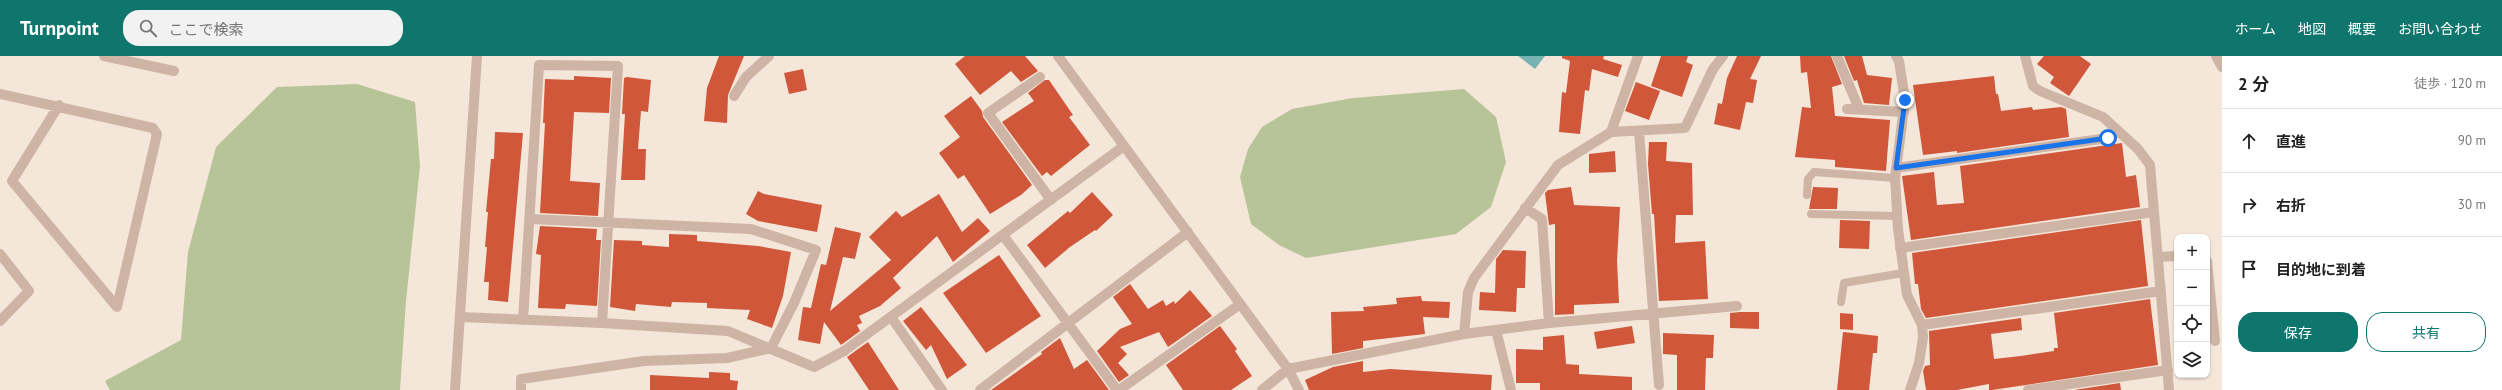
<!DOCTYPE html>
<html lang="ja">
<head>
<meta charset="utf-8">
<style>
  body { margin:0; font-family:"PT Sans","Noto Sans JP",sans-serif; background:#f2f2f2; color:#222 }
  .controls { position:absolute; right:12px; bottom:12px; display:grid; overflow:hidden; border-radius:8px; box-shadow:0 1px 3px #0004 }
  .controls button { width:36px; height:36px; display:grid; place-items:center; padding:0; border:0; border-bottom:1px solid #e0e0e0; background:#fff; color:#222; font:20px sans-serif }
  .stop { position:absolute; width:12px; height:12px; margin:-9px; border:3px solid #1a73e8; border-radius:50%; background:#fff }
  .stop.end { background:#1a73e8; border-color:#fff; box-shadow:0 1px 4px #0008 }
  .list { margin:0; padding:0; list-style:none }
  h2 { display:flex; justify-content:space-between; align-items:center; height:52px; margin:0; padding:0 16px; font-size:17px }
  h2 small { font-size:13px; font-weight:400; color:#767676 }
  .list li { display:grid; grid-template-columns:26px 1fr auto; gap:12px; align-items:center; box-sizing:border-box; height:64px; padding:0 16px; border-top:1px solid #e0e0e0 }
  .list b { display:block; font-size:15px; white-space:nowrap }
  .list em { font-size:13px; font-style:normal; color:#767676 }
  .actions { display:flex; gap:8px; padding:12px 16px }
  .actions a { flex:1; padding:9px 0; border:1px solid #0f766e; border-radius:16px; text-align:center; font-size:14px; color:#0f766e }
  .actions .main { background:#0f766e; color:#fff }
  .icon { flex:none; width:22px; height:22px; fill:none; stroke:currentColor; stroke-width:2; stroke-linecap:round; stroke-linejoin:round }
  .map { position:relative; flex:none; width:2222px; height:334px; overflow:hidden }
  header { display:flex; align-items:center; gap:24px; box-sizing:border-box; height:56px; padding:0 20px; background:#0f766e; color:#fff }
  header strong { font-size:19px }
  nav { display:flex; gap:22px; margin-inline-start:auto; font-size:14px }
  .search { width:280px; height:36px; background:#f2f2f2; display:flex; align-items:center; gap:10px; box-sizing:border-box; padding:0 14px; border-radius:16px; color:#767676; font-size:15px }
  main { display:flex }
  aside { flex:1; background:#fff }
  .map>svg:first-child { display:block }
</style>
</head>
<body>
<header>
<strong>Turnpoint</strong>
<div class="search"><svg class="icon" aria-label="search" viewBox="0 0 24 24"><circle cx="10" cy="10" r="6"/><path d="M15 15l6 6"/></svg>ここで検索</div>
<nav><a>ホーム</a><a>地図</a><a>概要</a><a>お問い合わせ</a></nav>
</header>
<main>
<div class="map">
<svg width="2222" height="334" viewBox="0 0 2222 334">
  <rect width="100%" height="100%" fill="#f4e6d9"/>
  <path fill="#b7c498" d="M357,28L415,46L420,110L406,245L400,334H110L105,325L181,284L188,196L216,91L277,31Z
    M1464,33L1496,61L1506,106L1491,151L1456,178L1306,202L1279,189L1251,168L1240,121L1248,93L1262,71L1292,53L1353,42Z"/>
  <path fill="#76b3b2" d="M1518,0H1545L1535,13Z"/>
  <path fill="#d0573a" d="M719,0H744L728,39L727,67L704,65L707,32Z
    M965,0H1025L1038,15L1021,26L1011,15L980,39L955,8Z
    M1562,0H1604L1603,3L1622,9L1618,21L1592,13L1589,35L1585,34L1580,78L1559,76L1562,36L1566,37L1570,5L1562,2Z
    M1661,0H1688L1686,6L1693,9L1682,41L1651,30Z
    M1737,0H1761L1750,23L1757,24L1753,47L1746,46L1740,74L1714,68L1718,47L1722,48L1727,22Z
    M1800,0H1831L1842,28L1832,31L1835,60L1890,64L1886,115L1835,111V104L1795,101L1802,51L1811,52L1807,16L1801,17Z
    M1844,0H1862L1867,19L1892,22L1889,49L1864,47L1857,24L1854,25Z
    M2044,0H2080L2091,8L2069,40L2050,27L2054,21L2037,8Z
    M803,13L807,34L789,38L784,17Z
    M574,20L611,22L609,57L574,56L570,125L600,127L598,160L540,157L545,67H543L545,23L574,24Z
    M1994,20L1996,38H1998L2001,55L2032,51L2033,54L2061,51L2066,53L2069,81L1957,97V95L1923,99L1913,29Z
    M627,21L651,24L648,56L641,55L638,93H646L645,124H621L625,58H622L624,22Z
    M1045,24H1049L1073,59L1069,61L1090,89L1051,120L1047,116L1042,120L1002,66L1034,45L1028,37Z
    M1636,26L1660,35L1649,64L1625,55Z
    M971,40L982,55L983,61L1032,129L1021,139L990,158L964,119L958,123L939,97L960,81L944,60Z
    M495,76L523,77L508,246L488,244L489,226H484L487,191H485L488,156H486L491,103H494Z
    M1649,86H1667L1666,105L1692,107L1693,159H1676L1675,187L1705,185L1708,243L1659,245L1654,158H1652L1648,108Z
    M2122,87L2126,121L2136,119L2140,151L1911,184L1902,120L1934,116L1937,149L1964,147L1960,110Z
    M1615,95L1616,116L1589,117V98Z
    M1571,131L1574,149L1620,151L1617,205L1619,247L1574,249V258L1555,259V168L1549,169L1545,137L1548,134Z
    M1813,131L1838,132L1837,153H1809Z
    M758,135L764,138L822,149L817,176L758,165L746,158Z
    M1092,136L1113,159L1096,175L1095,174L1070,191L1045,212L1027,189L1068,155L1070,157Z
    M939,138L962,176L978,162L990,175L953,206L937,180L893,222L901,232L880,250L859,260L862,267L857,269L860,275L841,289L824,266L820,288L798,284L803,251L811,252L821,208L826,209L835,171L861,177L855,203L843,201L830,255L891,204L869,181L896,155L902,161Z
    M1840,164L1870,165L1869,193L1839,192Z
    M2141,164L2148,230L1926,262L1921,253L1918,228H1915L1912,197Z
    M540,170L597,173L596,184H601L597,250L566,248L565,253L538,252L541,199L536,198Z
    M669,178L697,179V185L758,190L791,196L783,240L772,272L747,263L750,254L707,252V247L672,246L671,251L636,248L635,255L610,251L614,184L642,185V189L669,191Z
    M1503,194L1526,195L1525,232H1517L1516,256L1479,254L1480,236L1495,237L1496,203Z
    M999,199L1041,260L986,297L943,237Z
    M1130,228L1148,253L1163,244L1166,250L1174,245L1175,248L1190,234L1212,260L1168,291L1159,276L1120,291L1127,298L1118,307L1129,319L1119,326L1097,295L1120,273L1132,268L1113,241Z
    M1421,240L1422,245L1450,246L1449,262L1423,261L1425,278L1363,285V292L1332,298L1331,256L1364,255L1363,251L1397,248L1396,242Z
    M2150,243L2158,309L1992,334H1989V328L1957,334H1926L1923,315L1925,310L1930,309L1929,275L2021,262L2022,274L1991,278L1994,303L2021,300L2054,295V292H2058L2054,257Z
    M921,251L967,309L947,323L931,289L926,294L903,265Z
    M1740,256H1759V273L1730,272V257Z
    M1840,257L1853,258V274L1840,273Z
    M1220,270L1237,293L1235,295L1252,320L1231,334H1183L1166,309Z
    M1632,270L1635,287L1597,293L1594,276Z
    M1843,276L1878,280L1877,297H1873L1869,334H1837Z
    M1663,277L1714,279L1713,302H1706L1705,334H1677V299L1663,298Z
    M1564,279L1566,308L1579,309V318L1632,321V334H1540V327H1516V293L1543,294V281Z
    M1060,282L1074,313L1087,304L1109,334H991L1042,298L1041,296Z
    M868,286L899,334H869L847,301Z
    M1363,305V316L1390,313L1492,319L1491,334H1309L1305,324L1333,311Z
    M709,316L730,317V324L738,325L737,334H650V319L709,322Z
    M2120,327L2121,334H2074Z"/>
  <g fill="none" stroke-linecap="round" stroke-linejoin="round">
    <path stroke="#cdb4a4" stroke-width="8" d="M1807,139L1808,123L1814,116L1895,122
      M1811,158L1897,160
      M1841,246L1844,227L1903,217"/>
    <path stroke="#cdb4a4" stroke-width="10" d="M104,0L174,15
      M1058,0L1288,313L1464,278L1468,236L1474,222L1558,109L1611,76L1685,72L1713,13L1723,0
      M1837,0L1859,53
      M1896,0L1899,5L1905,44L1895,122L1898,173L1907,239L1922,269L1923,282L1919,307L1910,334
      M2025,0L2033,30L2040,35L2103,61L2138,93L2150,109L2169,334
      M2216,0L2222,11
      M1040,21L988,57L1051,144
      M0,38L153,72L157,78L117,251L12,125L59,49
      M734,40L746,21L769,0
      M1847,53L1904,56
      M1611,76L1638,0
      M1639,76L1659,329
      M1896,112L2108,82L2118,75
      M1525,152L1542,163L1549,267
      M1003,179L1117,334
      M1900,192L2154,156
      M0,198L29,235L0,265
      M2158,201L2177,200
      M2207,205L2215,285
      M891,261L942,334
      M523,264L539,9L618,10L602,267
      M1922,269L2161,235
      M1496,274L1511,334
      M1464,278L1549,267L1737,250
      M844,295L1124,90
      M521,334V323L644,305L727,302L771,292L794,247L816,194L751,173L530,163
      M980,334L1188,176
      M1119,334L1239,249
      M1262,334L1288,313L1299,334
      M2028,334L2168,314"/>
    <path stroke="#cdb4a4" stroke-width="10" d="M460,261L602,267L728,275L814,311L844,295
      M455,334L477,0"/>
  </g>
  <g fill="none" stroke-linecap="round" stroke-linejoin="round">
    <path stroke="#1a73e8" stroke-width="5" d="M1905,44L1896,112L2108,82"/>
  </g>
</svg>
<div class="controls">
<button>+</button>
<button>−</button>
<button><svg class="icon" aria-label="locate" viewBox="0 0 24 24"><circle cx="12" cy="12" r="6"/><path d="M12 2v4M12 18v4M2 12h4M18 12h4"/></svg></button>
<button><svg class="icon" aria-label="layers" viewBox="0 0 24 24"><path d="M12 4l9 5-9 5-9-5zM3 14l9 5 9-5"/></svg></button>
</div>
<div class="stop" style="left:2108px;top:82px"></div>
<div class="stop end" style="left:1905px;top:44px"></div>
</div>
<aside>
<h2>2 分<small>徒歩 · 120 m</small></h2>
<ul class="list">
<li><svg class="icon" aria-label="ahead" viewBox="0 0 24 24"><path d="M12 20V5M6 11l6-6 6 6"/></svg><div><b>直進</b></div><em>90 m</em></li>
<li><svg class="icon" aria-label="right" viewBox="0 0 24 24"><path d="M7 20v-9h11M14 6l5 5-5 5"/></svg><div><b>右折</b></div><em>30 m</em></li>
<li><svg class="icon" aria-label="arrive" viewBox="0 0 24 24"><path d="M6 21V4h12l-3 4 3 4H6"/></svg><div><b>目的地に到着</b></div></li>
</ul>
<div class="actions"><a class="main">保存</a><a>共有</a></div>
</aside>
</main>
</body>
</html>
